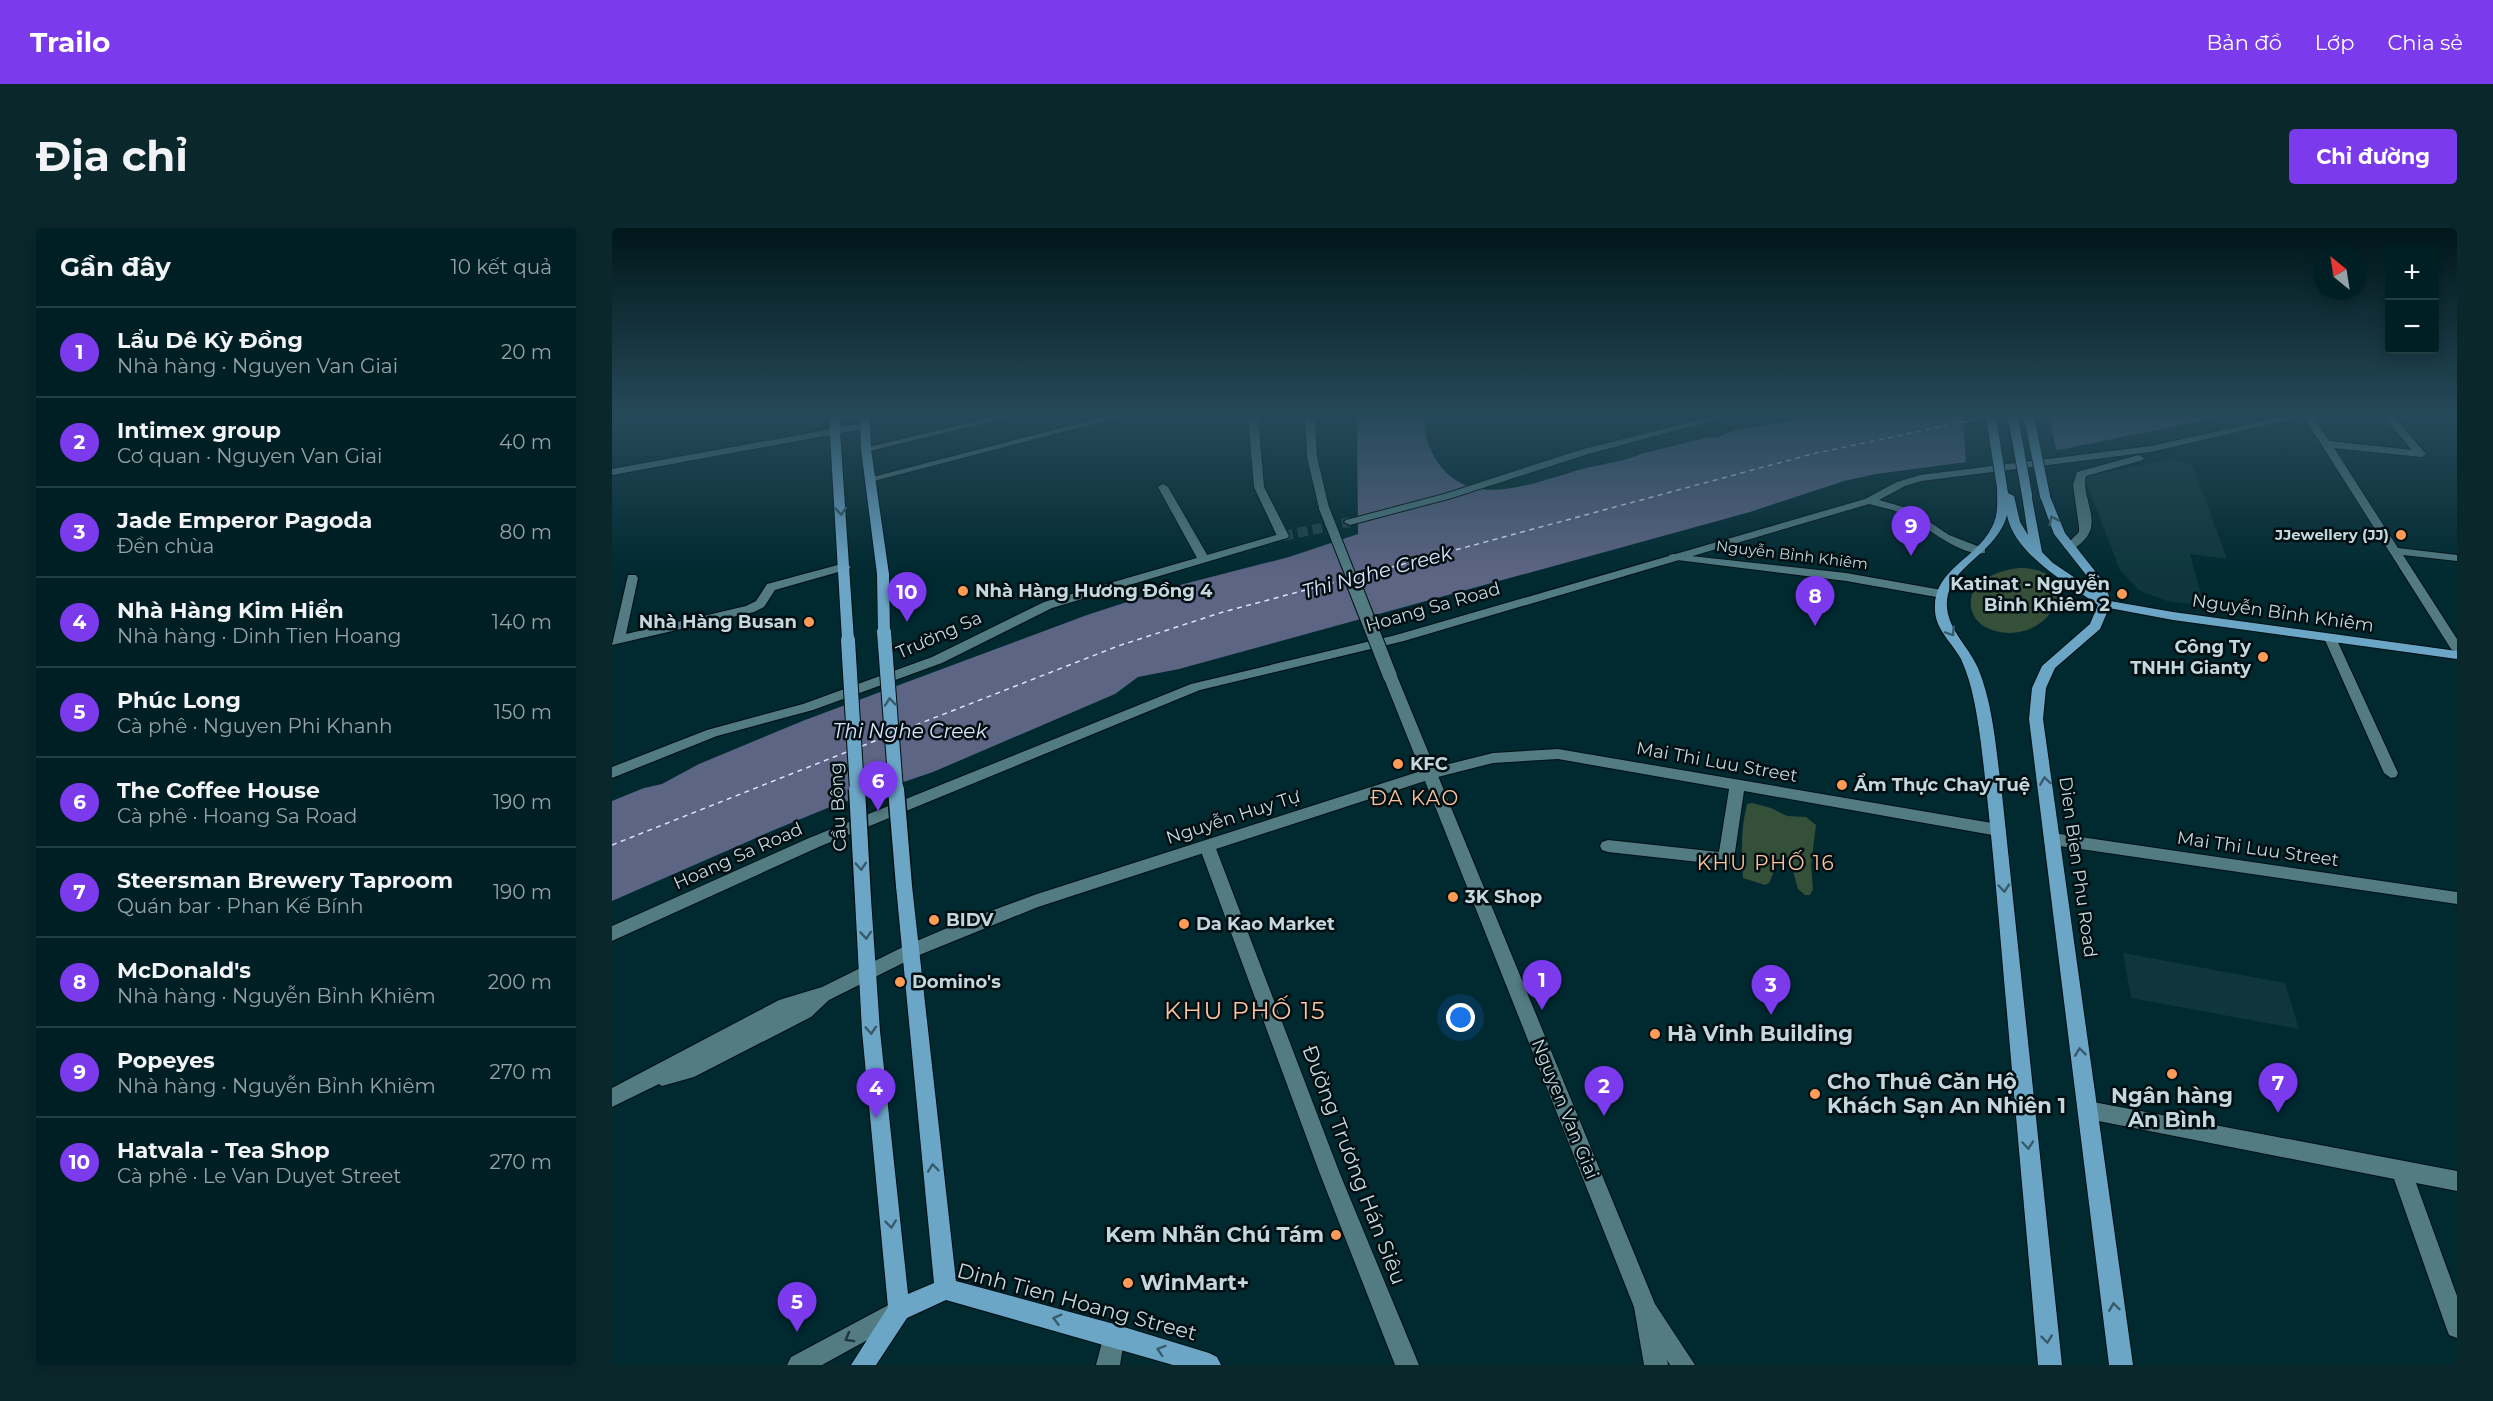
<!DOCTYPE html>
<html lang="vi">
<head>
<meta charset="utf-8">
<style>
  body { margin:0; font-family:Montserrat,sans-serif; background:#0a272c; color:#f1f3f6 }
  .controls { position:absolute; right:18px; top:18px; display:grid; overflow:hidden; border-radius:6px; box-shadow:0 3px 15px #0003 }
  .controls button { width:54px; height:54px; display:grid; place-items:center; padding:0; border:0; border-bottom:2px solid #223d41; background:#001f24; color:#f1f3f6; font:30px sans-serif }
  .compass { position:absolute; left:1701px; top:18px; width:54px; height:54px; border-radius:50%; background:#001f24; box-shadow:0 3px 15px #0003; rotate:330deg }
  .you { position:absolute; left:849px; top:790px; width:21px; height:21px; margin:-15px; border:4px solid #fff; border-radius:50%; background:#1a73e8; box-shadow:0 0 0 9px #1a73e833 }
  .badge { display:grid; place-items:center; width:39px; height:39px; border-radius:50%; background:#7c3aed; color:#fff; font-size:20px; font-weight:700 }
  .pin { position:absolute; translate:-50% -50px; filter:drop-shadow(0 2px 3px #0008) }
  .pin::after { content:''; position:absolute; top:32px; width:21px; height:18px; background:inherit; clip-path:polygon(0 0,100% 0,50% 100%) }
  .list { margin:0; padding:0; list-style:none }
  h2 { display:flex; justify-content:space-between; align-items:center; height:78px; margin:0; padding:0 24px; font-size:26px }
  h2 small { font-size:20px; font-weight:400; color:#95a2a6 }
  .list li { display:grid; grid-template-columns:39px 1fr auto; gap:18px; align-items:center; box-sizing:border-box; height:90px; padding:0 24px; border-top:2px solid #223d41 }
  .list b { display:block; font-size:22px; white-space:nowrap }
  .list p { margin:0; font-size:20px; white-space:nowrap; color:#95a2a6 }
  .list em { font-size:20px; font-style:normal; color:#95a2a6 }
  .map { position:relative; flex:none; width:1845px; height:1137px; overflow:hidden; border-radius:6px }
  header { display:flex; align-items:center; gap:36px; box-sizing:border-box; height:84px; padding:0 30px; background:#7c3aed; color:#fff }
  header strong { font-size:28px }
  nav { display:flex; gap:33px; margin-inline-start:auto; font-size:21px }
  .intro { display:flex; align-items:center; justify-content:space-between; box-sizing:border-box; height:144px; padding:0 36px }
  h1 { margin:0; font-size:42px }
  .button { padding:15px 27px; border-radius:6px; background:#7c3aed; color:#fff; font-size:21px; font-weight:700 }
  main { display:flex; gap:36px; padding:0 36px }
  aside { flex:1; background:#001f24; border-radius:6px; box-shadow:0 3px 15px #0003 }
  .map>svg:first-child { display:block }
</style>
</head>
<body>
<header>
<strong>Trailo</strong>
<nav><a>Bản đồ</a><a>Lớp</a><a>Chia sẻ</a></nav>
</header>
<div class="intro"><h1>Địa chỉ</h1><a class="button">Chỉ đường</a></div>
<main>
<aside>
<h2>Gần đây<small>10 kết quả</small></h2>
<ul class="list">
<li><span class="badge">1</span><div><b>Lẩu Dê Kỳ Đồng</b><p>Nhà hàng · Nguyen Van Giai</p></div><em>20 m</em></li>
<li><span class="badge">2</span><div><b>Intimex group</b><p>Cơ quan · Nguyen Van Giai</p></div><em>40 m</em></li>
<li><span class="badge">3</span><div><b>Jade Emperor Pagoda</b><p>Đền chùa</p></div><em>80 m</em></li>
<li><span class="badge">4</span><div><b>Nhà Hàng Kim Hiển</b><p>Nhà hàng · Dinh Tien Hoang</p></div><em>140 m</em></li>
<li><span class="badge">5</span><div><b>Phúc Long</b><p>Cà phê · Nguyen Phi Khanh</p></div><em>150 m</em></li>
<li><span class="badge">6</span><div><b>The Coffee House</b><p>Cà phê · Hoang Sa Road</p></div><em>190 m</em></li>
<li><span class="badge">7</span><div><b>Steersman Brewery Taproom</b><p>Quán bar · Phan Kế Bính</p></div><em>190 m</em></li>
<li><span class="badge">8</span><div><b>McDonald's</b><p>Nhà hàng · Nguyễn Bỉnh Khiêm</p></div><em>200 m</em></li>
<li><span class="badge">9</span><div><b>Popeyes</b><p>Nhà hàng · Nguyễn Bỉnh Khiêm</p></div><em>270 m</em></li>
<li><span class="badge">10</span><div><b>Hatvala - Tea Shop</b><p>Cà phê · Le Van Duyet Street</p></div><em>270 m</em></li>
</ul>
</aside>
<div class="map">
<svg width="1845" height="1137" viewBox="0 0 1845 1137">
  <rect width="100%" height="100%" fill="#002930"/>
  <path fill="#0e363c" d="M1560,231L1581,238L1615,331L1578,326L1592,378L1555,373L1526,362L1508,342L1472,249Z
    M1511,725L1673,755L1687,801L1519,770Z"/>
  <path fill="#354f39" d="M1407,340C1479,340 1439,421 1380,402C1369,398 1361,391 1359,379C1355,353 1387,342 1407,340Z"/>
  <path fill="#355039" d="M1140,575L1159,580L1175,588L1194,589L1204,597L1199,638L1201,661L1198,667H1193L1186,661L1178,632L1175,629L1167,632L1157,655L1153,657L1131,650C1129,625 1129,600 1135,576Z"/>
  <path fill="#5d6584" d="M745,189H811C813,199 814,211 818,220C848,288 917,256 970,241C981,238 1022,231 1028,226L1097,209L1104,210L1123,202L1204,189H1608L1452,221L1264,246L1232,253L1138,284L567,441L526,449L503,466L321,544L218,579L162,602L0,673V573L32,560L50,556L87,536L193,492L475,387L564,358L677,329L746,306Z"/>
  <path fill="#002930" d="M1351,189H1437L1445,225L1354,238Z"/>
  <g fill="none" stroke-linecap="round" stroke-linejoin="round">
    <path stroke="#dde3fa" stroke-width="1.5" stroke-dasharray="5 4.5" stroke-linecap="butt" d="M743,349L1200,226L1375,189
      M286,504L506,418L611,384L735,351
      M250,518L273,509
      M0,617L237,523"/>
    <path stroke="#1d434a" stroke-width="10" stroke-dasharray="10 5" stroke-linecap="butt" d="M671,308L738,294"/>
    <g stroke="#000f13" stroke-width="2">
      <path id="street" d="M381,189H398L254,224L249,221Z
        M492,189H508L258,254L253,251Z
        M636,189H646L652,259L677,308L675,310L671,311L665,308L642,259Z
        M1692,189H1702L1717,213L1800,222L1772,189H1782L1814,226L1809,229L1722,220L1786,320L1845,327V333L1791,327L1845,411V425L1839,421Z
        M551,256L556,259L597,330L595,332L591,333L585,330L546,259Z
        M1061,326L1234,345L1330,362L1336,366L1330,370L1234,353L1057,331V327Z
        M233,335L239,339L237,341L163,362L152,379L142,384L0,417L16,347H24L26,350L14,406L134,378L144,373L155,356Z
        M1718,406L1724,410L1786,545L1784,549L1779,550L1772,545L1712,410Z
        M946,521L1386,596L1391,598L1394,602L1391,606L1386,608L1132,563L1122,631L1120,635L1114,637L996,624L990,622L988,618L990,614L996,612L1107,624L1117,561L946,531L881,535L818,551L811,546L813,542L881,525Z
        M1441,605L1845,664V676L1441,617L1435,615L1433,611L1435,607Z
        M595,612L601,614L603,618L728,946L807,1137H783L708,946L587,618L589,614Z
        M1476,873L1845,943V963L1804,955L1845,1068V1110L1837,1107L1834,1099L1782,951L1476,891L1469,888L1466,882L1469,876Z
        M282,1074L290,1077L293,1085L290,1093L210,1137H175L179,1129Z
        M502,1096L510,1099L513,1107L508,1137H484L494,1099Z"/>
    </g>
    <g stroke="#000f13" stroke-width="2">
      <path id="secondary" d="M693,189H703L705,229L717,280L712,283L707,280L695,229Z
        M1099,189H1114L976,226L840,270L738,297L732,294L734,292L832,266L968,222Z
        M1671,189H1688L1539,224L1309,253L1293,258L1267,272L1298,281L1337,307L1373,321V325C1348,330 1310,294 1289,285C1279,281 1268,279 1257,276L792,413L588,462L209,618L0,713V698L197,610L579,456L784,407L1253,271L1285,254L1308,247L1539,218Z
        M253,195L258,198L256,200L0,247V241Z
        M1527,227L1532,230L1531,232L1474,248C1469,266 1487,290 1476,307C1473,312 1467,317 1462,321H1454L1452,319L1467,304V299L1461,257L1465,244Z
        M671,305L677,308L675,310L440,380L330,435L201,482L105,508L0,550V539L95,502L191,476L320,429L432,374Z
        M778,444L785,448L1043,1076L1083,1137H1058L1055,1132L1056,1137H1032L1022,1079L813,553L426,679L305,728L217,772L199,789L82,849L50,858L47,856L0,879V860L167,772L210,759L293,718L354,692L425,666L809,543L771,448Z"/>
    </g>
    <g stroke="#000f13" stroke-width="2">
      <path id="primary" d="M217,189H227L242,412L236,416L230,412Z
        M248,189H258L259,221L277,346L278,404L272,408L266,404L265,346L249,221Z
        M1390,256L1395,259L1396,265L1402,268L1408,294L1416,307L1410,267L1415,264L1419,265L1430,324L1441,335L1484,364L1482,357L1442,306L1428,268L1433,265L1437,266L1453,305L1494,357L1498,373L1561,384L1845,423V431L1561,392L1497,380L1488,401L1443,440L1434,460L1431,491L1521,1137H1497L1417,491L1420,460L1430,438L1478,396L1486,377C1456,356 1402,326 1395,287C1385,324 1344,335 1336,366C1329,396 1355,415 1366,440C1382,479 1384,524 1390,566L1450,1137H1426C1416,1020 1405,902 1395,785C1387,695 1380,605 1369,516C1365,487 1361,457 1349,431C1341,416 1324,402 1323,383C1320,341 1364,332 1380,299C1387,286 1385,273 1385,259Z
        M292,652L298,654L300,658L344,1053L502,1096L597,1125L605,1129L609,1137H561L334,1072L295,1090L264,1137H239L276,1079L250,803L243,671L245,666L251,665L257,666L259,671L268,803L296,1066L322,1055L284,658L286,654Z"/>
    </g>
    <use href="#street" fill="#527b82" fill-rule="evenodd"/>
    <use href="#secondary" fill="#527b82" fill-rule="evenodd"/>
    <use href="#primary" fill="#6ca6c7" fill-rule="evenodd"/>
    <g stroke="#000f13" stroke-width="12" stroke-linecap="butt">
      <path id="secondary-bridge-far1" d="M712,280L742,356"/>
    </g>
    <g stroke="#000f13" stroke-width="16" stroke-linecap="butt">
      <path id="secondary-bridge" d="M741,354L778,448"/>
    </g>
    <g stroke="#000f13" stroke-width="12" stroke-linecap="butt">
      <path id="primary-bridge-far2" d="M1379,189L1390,259
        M1401,189L1415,267
        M1417,189L1433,268"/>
    </g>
    <g stroke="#000f13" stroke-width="16" stroke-linecap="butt">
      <path id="primary-bridge-far1" d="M272,404L284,562
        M236,412L245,562"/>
    </g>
    <g stroke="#000f13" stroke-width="19" stroke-linecap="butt">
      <path id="primary-bridge" d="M245,561L251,671
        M284,561L292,658"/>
    </g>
    <use href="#secondary-bridge-far1" stroke="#527b82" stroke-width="10"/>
    <use href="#secondary-bridge" stroke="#527b82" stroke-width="14"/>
    <use href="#primary-bridge-far2" stroke="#6ca6c7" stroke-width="10"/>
    <use href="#primary-bridge-far1" stroke="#6ca6c7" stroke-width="14"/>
    <use href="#primary-bridge" stroke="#6ca6c7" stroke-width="16"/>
  </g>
  <defs><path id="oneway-chevron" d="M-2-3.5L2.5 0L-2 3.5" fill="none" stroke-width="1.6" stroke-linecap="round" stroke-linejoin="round" transform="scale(1.5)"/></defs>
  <g stroke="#375a6c">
    <use href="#oneway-chevron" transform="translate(229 283) rotate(86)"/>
    <use href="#oneway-chevron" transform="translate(1441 292) rotate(-116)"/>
    <use href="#oneway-chevron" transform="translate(1339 404) rotate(56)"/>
    <use href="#oneway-chevron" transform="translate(278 474) rotate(-95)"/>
    <use href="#oneway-chevron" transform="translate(1433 553) rotate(-98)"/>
    <use href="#oneway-chevron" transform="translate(249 638) rotate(86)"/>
    <use href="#oneway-chevron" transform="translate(1392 660) rotate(85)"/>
    <use href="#oneway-chevron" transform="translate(254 707) rotate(86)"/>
    <use href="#oneway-chevron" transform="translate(259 802) rotate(86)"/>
    <use href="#oneway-chevron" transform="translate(1468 824) rotate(-97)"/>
    <use href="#oneway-chevron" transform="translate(1416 917) rotate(85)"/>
    <use href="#oneway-chevron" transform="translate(321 940) rotate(-96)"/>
    <use href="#oneway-chevron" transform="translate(279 996) rotate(84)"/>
    <use href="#oneway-chevron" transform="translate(1502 1079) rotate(-98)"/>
    <use href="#oneway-chevron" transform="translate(445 1091) rotate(-165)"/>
    <use href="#oneway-chevron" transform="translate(1435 1111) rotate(84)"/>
    <use href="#oneway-chevron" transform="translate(549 1122) rotate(-162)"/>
  </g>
  <use stroke="#1e3539" href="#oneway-chevron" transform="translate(237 1110) rotate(151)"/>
  <linearGradient id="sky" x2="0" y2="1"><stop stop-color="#00171a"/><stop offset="0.54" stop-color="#264959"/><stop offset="1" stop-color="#264959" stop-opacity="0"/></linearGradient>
  <rect width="1845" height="348" fill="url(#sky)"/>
  <g fill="#fe9c57" stroke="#020f12" stroke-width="2">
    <circle cx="1789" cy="307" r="6"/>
    <circle cx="351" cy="363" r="6"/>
    <circle cx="1510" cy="366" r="6"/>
    <circle cx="197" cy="394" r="6"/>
    <circle cx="1651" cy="429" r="6"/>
    <circle cx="786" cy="536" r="6"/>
    <circle cx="1230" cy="557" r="6"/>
    <circle cx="841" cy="669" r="6"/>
    <circle cx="322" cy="692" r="6"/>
    <circle cx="572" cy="696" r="6"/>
    <circle cx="288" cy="754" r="6"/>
    <circle cx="1043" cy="806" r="6"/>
    <circle cx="1560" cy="846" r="6"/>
    <circle cx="1203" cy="866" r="6"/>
    <circle cx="724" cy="1007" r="6"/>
    <circle cx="516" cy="1055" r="6"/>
  </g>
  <g text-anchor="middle" stroke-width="5" stroke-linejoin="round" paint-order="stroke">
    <g font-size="15" font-weight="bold" fill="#c3d7dc" stroke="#020f12" text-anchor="end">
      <text x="1777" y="312">JJewellery (JJ)</text>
    </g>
    <g font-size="15" fill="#c3d7dc" stroke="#020f12">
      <text transform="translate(1180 327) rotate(7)" y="5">Nguyễn Bỉnh Khiêm</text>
    </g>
    <g font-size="18" font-weight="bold" fill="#c3d7dc" stroke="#020f12" text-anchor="start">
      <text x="1498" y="362" text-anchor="end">Katinat - Nguyễn<tspan x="1498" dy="21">Bỉnh Khiêm 2</tspan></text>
      <text x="363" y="369">Nhà Hàng Hương Đồng 4</text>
      <text x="185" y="400" text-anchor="end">Nhà Hàng Busan</text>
      <text x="1639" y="425" text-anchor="end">Công Ty<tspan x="1639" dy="21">TNHH Gianty</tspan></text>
      <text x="798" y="542">KFC</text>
      <text x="1242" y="563">Ẩm Thực Chay Tuệ</text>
      <text x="853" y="675">3K Shop</text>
      <text x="334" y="698">BIDV</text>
      <text x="584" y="702">Da Kao Market</text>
      <text x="300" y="760">Domino's</text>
    </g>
    <g font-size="18" fill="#c3d7dc" stroke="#020f12">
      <text transform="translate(821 379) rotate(-16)" y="6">Hoang Sa Road</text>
      <text transform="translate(1671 385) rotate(8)" y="6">Nguyễn Bỉnh Khiêm</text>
      <text transform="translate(327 407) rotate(-24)" y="6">Trường Sa</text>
      <text transform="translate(1105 534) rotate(10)" y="6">Mai Thi Luu Street</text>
      <text transform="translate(226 579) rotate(-93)" y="6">Cầu Bông</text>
      <text transform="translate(621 589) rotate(-18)" y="6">Nguyễn Huy Tự</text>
      <text transform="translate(1646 621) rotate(8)" y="6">Mai Thi Luu Street</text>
      <text transform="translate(126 628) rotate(-24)" y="6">Hoang Sa Road</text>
      <text transform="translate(1466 639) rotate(82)" y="6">Dien Bien Phu Road</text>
      <text transform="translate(953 881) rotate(68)" y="6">Nguyen Van Giai</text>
    </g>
    <g font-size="20" font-style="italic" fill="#dde3fa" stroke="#020f12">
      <text transform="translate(765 344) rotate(-15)" y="7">Thi Nghe Creek</text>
      <text x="298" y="510">Thi Nghe Creek</text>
    </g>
    <g font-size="20" letter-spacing="1.5" fill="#fac29e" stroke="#020f12">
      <text x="803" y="577">ĐA KAO</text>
      <text x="1154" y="642">KHU PHỐ 16</text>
    </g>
    <g font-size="21" font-weight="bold" fill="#c3d7dc" stroke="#020f12" text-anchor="start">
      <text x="1055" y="813">Hà Vinh Building</text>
      <text x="1215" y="861">Cho Thuê Căn Hộ<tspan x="1215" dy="24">Khách Sạn An Nhiên 1</tspan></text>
      <text x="1560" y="875" text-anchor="middle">Ngân hàng<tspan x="1560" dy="24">An Bình</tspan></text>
      <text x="712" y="1014" text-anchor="end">Kem Nhãn Chú Tám</text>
      <text x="528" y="1062">WinMart+</text>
    </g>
    <g font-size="21" fill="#c3d7dc" stroke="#020f12">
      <text transform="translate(742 937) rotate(69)" y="7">Đường Trương Hán Siêu</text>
      <text transform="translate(465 1074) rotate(15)" y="7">Dinh Tien Hoang Street</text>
    </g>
    <g font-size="24" letter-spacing="1.5" fill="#fac29e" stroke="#020f12">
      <text x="633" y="791">KHU PHỐ 15</text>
    </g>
  </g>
</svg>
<div class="controls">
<button>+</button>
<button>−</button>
</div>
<svg class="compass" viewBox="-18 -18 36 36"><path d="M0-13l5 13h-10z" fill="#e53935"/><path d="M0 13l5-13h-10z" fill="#95a2a6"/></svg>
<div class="you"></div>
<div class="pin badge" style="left:930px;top:782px">1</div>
<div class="pin badge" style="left:992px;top:888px">2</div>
<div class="pin badge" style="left:1159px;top:787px">3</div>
<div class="pin badge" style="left:264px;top:890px">4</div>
<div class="pin badge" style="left:185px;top:1104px">5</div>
<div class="pin badge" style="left:266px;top:583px">6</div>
<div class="pin badge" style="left:1666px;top:885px">7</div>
<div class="pin badge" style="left:1203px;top:398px">8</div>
<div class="pin badge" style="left:1299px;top:328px">9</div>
<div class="pin badge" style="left:295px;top:394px">10</div>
</div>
</main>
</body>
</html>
